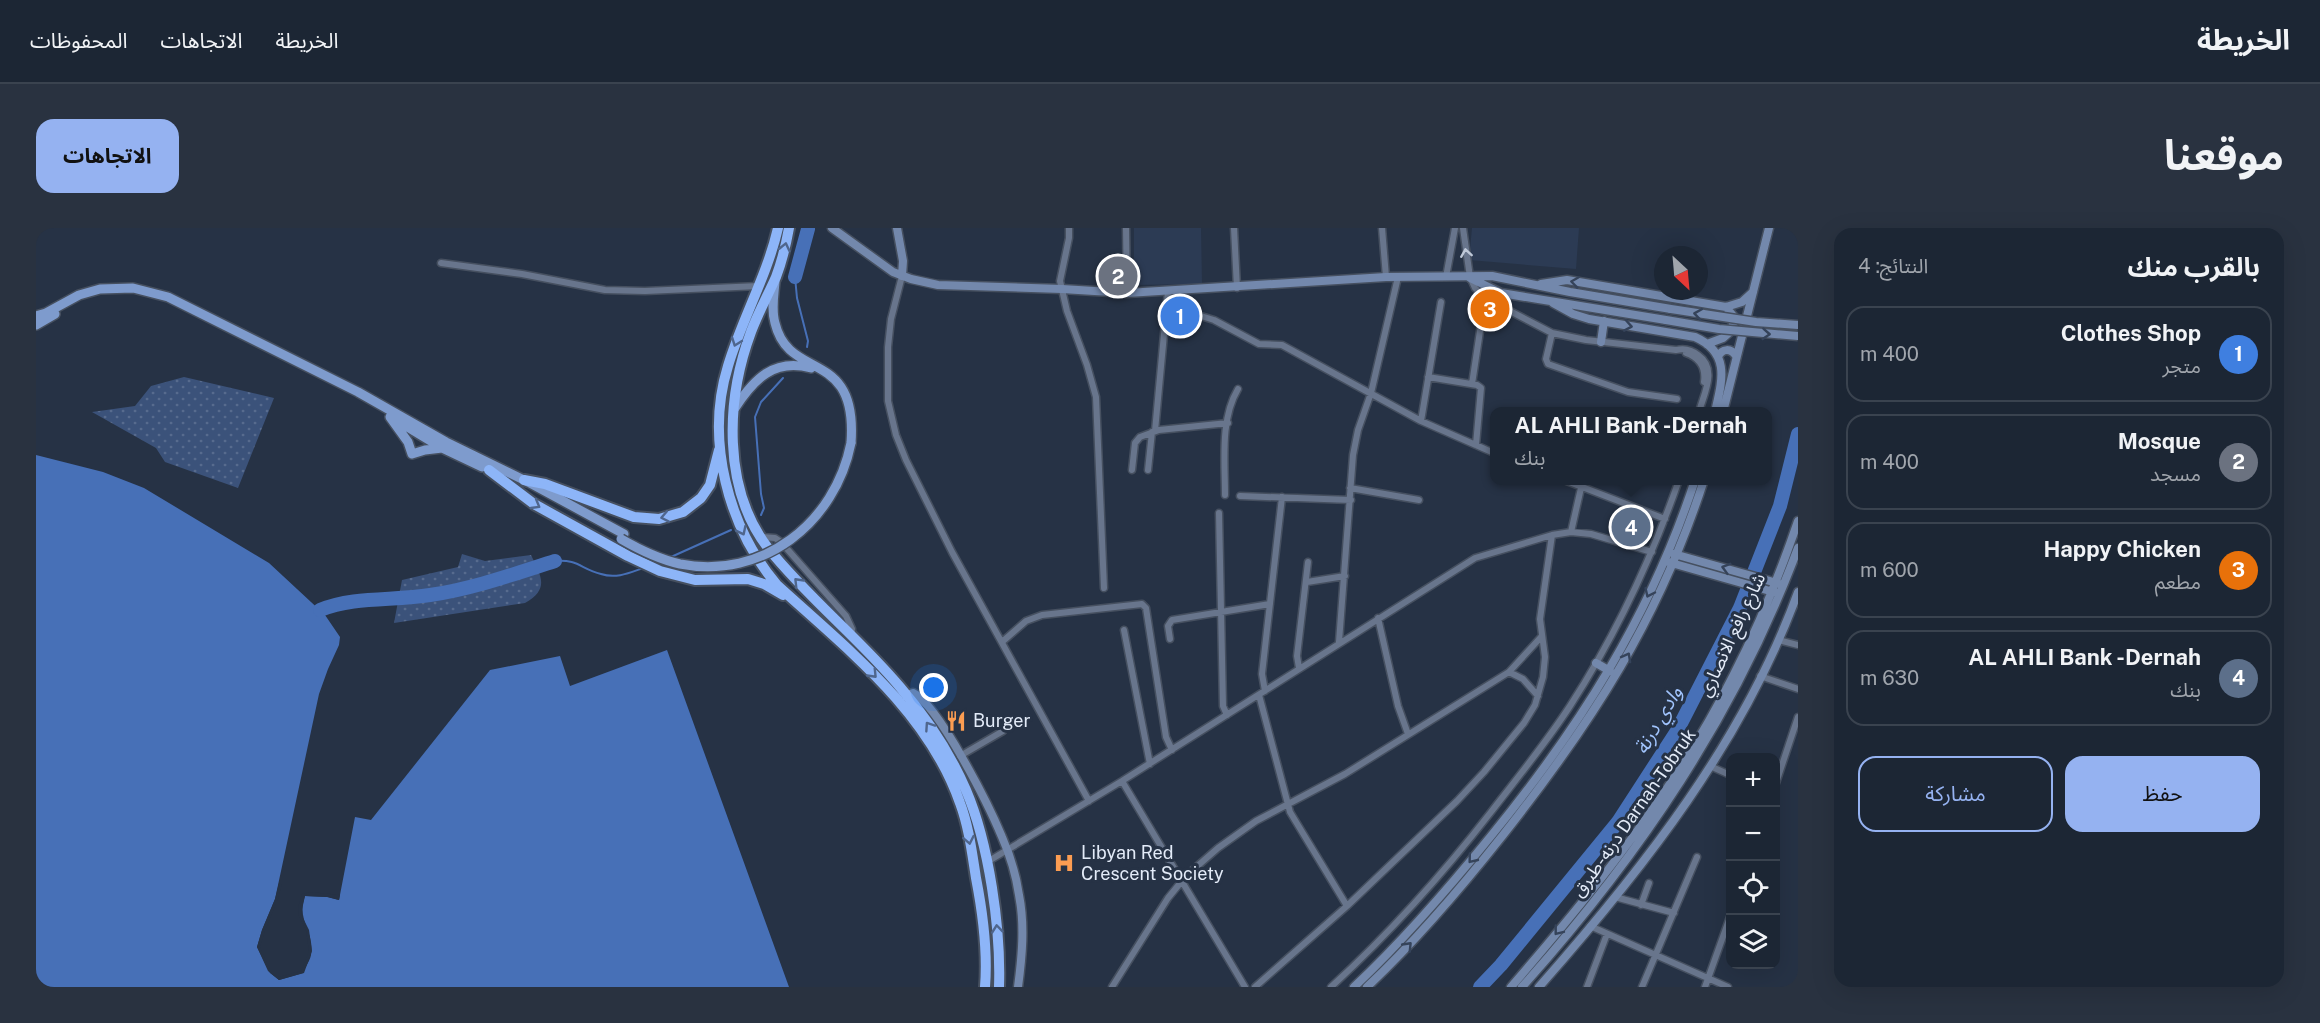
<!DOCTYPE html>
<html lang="ar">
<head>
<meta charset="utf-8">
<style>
  body { margin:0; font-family:"Public Sans","Noto Sans Arabic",sans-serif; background:#293240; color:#f1f3f6; direction:rtl }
  .controls { position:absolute; right:18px; bottom:18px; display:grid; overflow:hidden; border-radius:12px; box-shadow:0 6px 24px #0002 }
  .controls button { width:54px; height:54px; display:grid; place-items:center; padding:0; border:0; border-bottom:2px solid #3a434f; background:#1c2634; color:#f1f3f6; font:30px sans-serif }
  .compass { position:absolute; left:1618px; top:18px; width:54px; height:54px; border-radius:50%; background:#1c2634; box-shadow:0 6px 24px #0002; rotate:154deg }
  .you { position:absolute; left:898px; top:460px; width:21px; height:21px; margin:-15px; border:4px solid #fff; border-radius:50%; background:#1a73e8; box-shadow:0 0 0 9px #1a73e833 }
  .badge { display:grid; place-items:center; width:39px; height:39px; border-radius:50%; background:#95b2f1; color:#fff; font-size:20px; font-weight:700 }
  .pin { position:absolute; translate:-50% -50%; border:3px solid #fff; box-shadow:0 2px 6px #0006 }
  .popup { position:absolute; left:1454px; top:179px; width:282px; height:78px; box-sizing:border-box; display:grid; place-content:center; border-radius:12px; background:#1c2634; filter:drop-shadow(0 2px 4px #0005); font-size:20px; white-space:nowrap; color:#a0a5ac }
  .popup b { font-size:22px; color:#f1f3f6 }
  .popup::after { content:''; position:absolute; left:50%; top:100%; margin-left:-12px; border:12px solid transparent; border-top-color:#1c2634 }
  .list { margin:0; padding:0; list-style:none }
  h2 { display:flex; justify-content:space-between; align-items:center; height:78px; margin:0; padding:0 24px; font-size:26px }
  h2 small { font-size:20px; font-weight:400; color:#a0a5ac }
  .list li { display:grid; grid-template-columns:39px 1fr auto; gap:18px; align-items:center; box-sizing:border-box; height:96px; margin:0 12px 12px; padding:0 12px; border:2px solid #3a434f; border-radius:18px }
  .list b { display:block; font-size:22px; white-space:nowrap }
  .list p { margin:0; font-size:20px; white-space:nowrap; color:#a0a5ac }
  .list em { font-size:20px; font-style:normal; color:#a0a5ac }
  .actions { display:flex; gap:12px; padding:18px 24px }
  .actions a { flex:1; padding:14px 0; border:2px solid #95b2f1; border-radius:18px; text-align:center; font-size:21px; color:#95b2f1 }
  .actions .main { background:#95b2f1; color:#111 }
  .icon { flex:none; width:33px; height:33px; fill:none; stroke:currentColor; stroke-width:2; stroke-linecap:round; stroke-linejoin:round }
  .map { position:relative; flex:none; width:1762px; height:759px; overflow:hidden; direction:ltr; border-radius:18px }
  header { display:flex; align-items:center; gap:36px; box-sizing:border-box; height:84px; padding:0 30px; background:#1c2634; border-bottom:2px solid #3a434f }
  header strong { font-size:28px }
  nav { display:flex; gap:33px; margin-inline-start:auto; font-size:21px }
  .intro { display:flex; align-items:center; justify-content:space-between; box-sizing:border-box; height:144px; padding:0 36px }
  h1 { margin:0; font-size:42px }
  .button { padding:15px 27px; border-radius:18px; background:#95b2f1; color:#111; font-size:21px; font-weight:700 }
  main { display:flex; gap:36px; padding:0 36px }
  aside { flex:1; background:#1c2634; border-radius:18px; box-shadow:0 6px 24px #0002 }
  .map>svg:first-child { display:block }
</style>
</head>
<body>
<header>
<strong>الخريطة</strong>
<nav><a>الخريطة</a><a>الاتجاهات</a><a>المحفوظات</a></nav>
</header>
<div class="intro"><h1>موقعنا</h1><a class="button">الاتجاهات</a></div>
<main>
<aside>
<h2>بالقرب منك<small>النتائج: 4</small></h2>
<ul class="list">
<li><span class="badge" style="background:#3f7fe0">1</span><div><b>Clothes Shop</b><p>متجر</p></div><em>400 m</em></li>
<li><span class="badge" style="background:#6b7280">2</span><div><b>Mosque</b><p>مسجد</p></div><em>400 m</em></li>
<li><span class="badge" style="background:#e8710a">3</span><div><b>Happy Chicken</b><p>مطعم</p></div><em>600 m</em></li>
<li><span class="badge" style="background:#5c6f8a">4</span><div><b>AL AHLI Bank -Dernah</b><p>بنك</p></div><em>630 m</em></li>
</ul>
<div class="actions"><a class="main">حفظ</a><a>مشاركة</a></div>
</aside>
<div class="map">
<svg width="1762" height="759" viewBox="0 0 1762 759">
  <defs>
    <pattern id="grass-dots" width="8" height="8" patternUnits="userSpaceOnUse" patternTransform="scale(1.5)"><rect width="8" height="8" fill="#3b527a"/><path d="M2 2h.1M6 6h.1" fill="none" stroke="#576b8e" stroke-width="1.8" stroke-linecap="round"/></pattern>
  </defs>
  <rect width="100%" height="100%" fill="#263245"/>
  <path fill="#2c3b54" d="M1098,0H1165L1166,56L1098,57Z
    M1436,0H1543L1540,41L1433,32Z"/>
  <path fill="url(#grass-dots)" d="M148,149L238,170L202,260L129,234L120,220L56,184L99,178L115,158Z
    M426,326L449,333L495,327C505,348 514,361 489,375L358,395L366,352L422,339Z"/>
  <path fill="#4770b7" d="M0,227L67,244L108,260L233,335L289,387L304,409L303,417L292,441L283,466L239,671L226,702L221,719L234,745L243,752L267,745C269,739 274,733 275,727C279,703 260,693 269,668L292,669L303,672L319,589L335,592L454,442L524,428L534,458L631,422L753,759H0Z"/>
  <path fill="#263245" d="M243,655L246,656L242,671L229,703L224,719L234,741L243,749L265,743L273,723L270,703L262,686L263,676L266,666L275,664L304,667L303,672L291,669L269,668L265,686L273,702L276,723L268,745L243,752L232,743L221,719L226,702L239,671Z"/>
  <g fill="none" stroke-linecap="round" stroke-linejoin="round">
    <path stroke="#4770b7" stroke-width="2" d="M759,49L761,70L772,113L771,119
      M725,287L728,280L725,266L719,189L725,174L747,150
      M635,329L695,302
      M519,333C542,331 545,341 565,346C580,351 593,345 607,340"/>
    <path stroke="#4770b7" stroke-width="14" d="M759,49L772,1
      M284,382C318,368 357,373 394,367C436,361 478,346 519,333
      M1444,759L1465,737L1582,594L1641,503L1704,380L1744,278L1762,206"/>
    <g stroke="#465060" stroke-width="9">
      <path id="street" d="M1033,0V10L1024,53L1031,83L1051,137L1060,169L1068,360
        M1090,0L1091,65
        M1198,0L1201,60
        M1346,0L1350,49
        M1427,0L1434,49L1439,60L1449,70L1516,105L1550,112L1640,122C1648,120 1656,122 1662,127C1682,141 1668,165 1663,184
        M405,35L486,46L569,62L609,63L723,58
        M866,48L855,91L852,119V173L860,207L870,232L916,324L1053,573
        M1410,49L1419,0
        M1132,78L1178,92L1223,116L1246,117L1385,193L1458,225
        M1516,105L1510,131L1512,136L1592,164L1641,171
        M1650,125C1664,130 1670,140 1668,154
        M1392,149L1441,157L1445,160L1440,217
        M1436,156L1449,70
        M1385,193L1405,74
        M1119,203L1132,63
        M1096,242L1099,215L1104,209L1123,202L1192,195
        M1112,242L1116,204
        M1528,252L1629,291
        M1314,260L1383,272
        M1189,267C1189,233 1184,191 1202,161
        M1204,268L1315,272
        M1183,285L1187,478L1191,487
        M1535,304L1545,260
        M725,309L739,310L745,314L810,388L816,401L815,407
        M1271,354L1309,348
        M1342,390L1362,478L1372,506
        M1088,402L1114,536
        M1134,411L1132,398L1136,392L1234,376
        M1742,412L1762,417
        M966,414L990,393L1006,387L1106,376L1110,380L1130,509L1136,522
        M1303,414L1317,227L1322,202L1335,165L1362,49
        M1263,440L1261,428L1272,334
        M1473,444L1487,451L1502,468
        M1724,448L1762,461
        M1229,463L1226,446L1246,269
        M1223,467L1254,584L1311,678
        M924,528L967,503
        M1674,538L1694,547
        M1086,553L1209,759
        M1740,555L1762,489
        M951,634L1086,553L1439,330L1516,307L1535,304L1555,306L1616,324
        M1579,669L1638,685
        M1605,677L1613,655
        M1554,698L1692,759
        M1076,759L1132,670L1150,648L1182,620L1220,593L1309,546L1473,444L1506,408
        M1219,759L1311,678L1421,573L1448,544L1488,495L1499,477L1507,449L1509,429L1504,391L1516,307
        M1295,759C1354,705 1406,647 1455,584C1482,549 1510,515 1534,478C1580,407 1615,332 1643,252
        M1551,759L1571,706
        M1606,759L1661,629
        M1669,759L1694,689"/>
    </g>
    <g stroke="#465060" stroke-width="11">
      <path id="secondary" d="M796,0L857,44L875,51L902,57L1026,61L1091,65L1350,49L1456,48L1534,64L1635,81
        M861,0L867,33L866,48
        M1434,50L1465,65L1630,92
        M1505,56L1531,52L1690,79L1706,74L1717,64
        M1517,75L1537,86L1553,91L1659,109C1695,125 1686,153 1679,184
        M1565,114L1568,93
        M1671,116L1687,110L1696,102L1698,89L1690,79
        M1682,129C1686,120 1695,120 1700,128
        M1687,184L1733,0
        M1638,326L1744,356
        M1632,334L1741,365
        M1560,435L1574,443
        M870,467L877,465C903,477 954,580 966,609C974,627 980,647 983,667C989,697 986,729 982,759
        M1318,759C1368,712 1412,661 1455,608C1544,499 1615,387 1659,252
        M1331,759C1381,712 1425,660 1467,607C1557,493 1623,391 1668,252
        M1475,759C1558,663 1640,562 1697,448C1723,398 1744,346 1762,293
        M1486,759C1604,627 1700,486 1762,320
        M1503,759C1607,641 1708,513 1762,364"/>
    </g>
    <g stroke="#465060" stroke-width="12">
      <path id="primary" d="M739,54C738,67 735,82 739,95C753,154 822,119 815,215
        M0,88L10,85L43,67L64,61L97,60L132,69L322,164L410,214L494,255L588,306
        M0,97L19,86
        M699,180C718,151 738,130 775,140
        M354,189L372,214L376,226L389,222L406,220
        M363,194L406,220L446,239"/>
    </g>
    <g stroke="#465060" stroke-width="14">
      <path id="highway" d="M742,0C731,48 706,91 692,138C669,212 692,299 741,357C810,420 892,483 924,575C933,599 936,625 940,650C947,686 952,722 949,759
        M753,0C750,17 746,33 740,49C732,67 722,85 715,104C690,171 686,260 732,320C772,370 823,410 864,459C890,489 914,525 930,562C953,616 965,701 963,759
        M453,242L498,276L592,328L624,343L659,352L712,351L728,356L747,367
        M488,252L509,256L598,289L623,291L647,284L665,270L674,257L683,222"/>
    </g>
    <use href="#street" stroke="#68758c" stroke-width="6"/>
    <use href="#secondary" stroke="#7388ac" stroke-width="8"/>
    <use href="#primary" stroke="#7e9bcd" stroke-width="9"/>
    <use href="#highway" stroke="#8db5f8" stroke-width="10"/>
    <g stroke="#465060" stroke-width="11" stroke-linecap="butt">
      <path id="secondary-bridge" d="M1635,81L1720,94L1762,97
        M1630,92L1683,101L1762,108"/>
    </g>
    <g stroke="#465060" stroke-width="12" stroke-linecap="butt">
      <path id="primary-bridge" d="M585,311C604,322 622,331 644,336C727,352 799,295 815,215"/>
    </g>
    <use href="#secondary-bridge" stroke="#7388ac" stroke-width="8"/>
    <use href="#primary-bridge" stroke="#7e9bcd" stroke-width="9"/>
  </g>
  <defs><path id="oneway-chevron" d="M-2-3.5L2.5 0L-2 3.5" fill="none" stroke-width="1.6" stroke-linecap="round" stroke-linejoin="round" transform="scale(1.5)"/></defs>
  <g stroke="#4f668d">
    <use href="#oneway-chevron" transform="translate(749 19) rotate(-77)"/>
    <use href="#oneway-chevron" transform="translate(700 114) rotate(110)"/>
    <use href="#oneway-chevron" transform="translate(500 277) rotate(30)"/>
    <use href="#oneway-chevron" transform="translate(629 289) rotate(169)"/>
    <use href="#oneway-chevron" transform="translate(706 303) rotate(64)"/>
    <use href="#oneway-chevron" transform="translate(762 354) rotate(-134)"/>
    <use href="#oneway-chevron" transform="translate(837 446) rotate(46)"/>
    <use href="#oneway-chevron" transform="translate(893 498) rotate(-124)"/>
    <use href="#oneway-chevron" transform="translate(933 612) rotate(79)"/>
    <use href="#oneway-chevron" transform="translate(961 701) rotate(-96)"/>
  </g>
  <use stroke="#bec8d8" href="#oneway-chevron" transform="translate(1430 25) rotate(-99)"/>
  <g stroke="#35435a">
    <use href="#oneway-chevron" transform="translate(1539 54) rotate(-172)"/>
    <use href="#oneway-chevron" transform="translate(1662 86) rotate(-171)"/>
    <use href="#oneway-chevron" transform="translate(1592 98) rotate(10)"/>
    <use href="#oneway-chevron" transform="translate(1730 106) rotate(4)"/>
    <use href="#oneway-chevron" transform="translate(1690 340) rotate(-164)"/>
    <use href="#oneway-chevron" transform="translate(1613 365) rotate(115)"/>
    <use href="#oneway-chevron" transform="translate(1591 429) rotate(-61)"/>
    <use href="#oneway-chevron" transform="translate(1436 631) rotate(129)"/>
    <use href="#oneway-chevron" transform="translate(1522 703) rotate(128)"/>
    <use href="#oneway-chevron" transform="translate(1372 718) rotate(-46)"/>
  </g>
  <defs>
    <g id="restaurant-bare" transform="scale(1.62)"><path d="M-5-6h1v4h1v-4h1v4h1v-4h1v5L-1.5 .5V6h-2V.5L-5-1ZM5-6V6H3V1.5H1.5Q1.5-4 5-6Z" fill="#fc9d52" stroke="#263245" stroke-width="2.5" paint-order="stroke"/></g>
    <g id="hospital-bare" transform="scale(1.62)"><path d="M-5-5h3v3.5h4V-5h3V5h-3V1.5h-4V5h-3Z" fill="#fc9d52" stroke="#263245" stroke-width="2.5" paint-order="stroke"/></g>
  </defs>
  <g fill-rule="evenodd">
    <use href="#restaurant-bare" x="920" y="493"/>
    <use href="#hospital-bare" x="1028" y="635"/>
  </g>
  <g text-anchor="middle" stroke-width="6" stroke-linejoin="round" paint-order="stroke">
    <g font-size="18" fill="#e3ebf8" stroke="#263245">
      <text transform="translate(1696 407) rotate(-65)" y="6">شارع رافع الانصاري</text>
      <text transform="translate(1598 585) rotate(-55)" y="6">درنه-طبرق Darnah-Tobruk</text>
    </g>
    <g font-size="18" fill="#e3ebf8" stroke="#263245" text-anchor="start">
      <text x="937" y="499">Burger</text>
      <text x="1045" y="631">Libyan Red<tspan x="1045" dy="21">Crescent Society</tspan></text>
    </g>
    <g font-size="20" font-style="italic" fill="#a1c4fd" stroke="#263245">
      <text transform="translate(1622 492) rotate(-60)" y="7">وادي درنة</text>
    </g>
  </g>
</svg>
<div class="controls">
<button>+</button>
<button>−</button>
<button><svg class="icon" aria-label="locate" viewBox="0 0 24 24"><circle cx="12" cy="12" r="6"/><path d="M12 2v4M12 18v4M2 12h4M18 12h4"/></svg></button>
<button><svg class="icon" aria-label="layers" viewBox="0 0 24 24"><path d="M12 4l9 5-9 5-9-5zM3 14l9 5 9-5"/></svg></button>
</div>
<svg class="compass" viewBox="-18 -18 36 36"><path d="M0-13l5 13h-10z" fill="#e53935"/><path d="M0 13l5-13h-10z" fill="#a0a5ac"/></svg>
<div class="you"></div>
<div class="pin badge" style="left:1144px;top:88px;background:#3f7fe0">1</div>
<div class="pin badge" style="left:1082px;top:48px;background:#6b7280">2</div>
<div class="pin badge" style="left:1454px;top:81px;background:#e8710a">3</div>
<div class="pin badge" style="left:1595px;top:299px;background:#5c6f8a">4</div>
<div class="popup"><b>AL AHLI Bank -Dernah</b>بنك</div>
</div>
</main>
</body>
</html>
